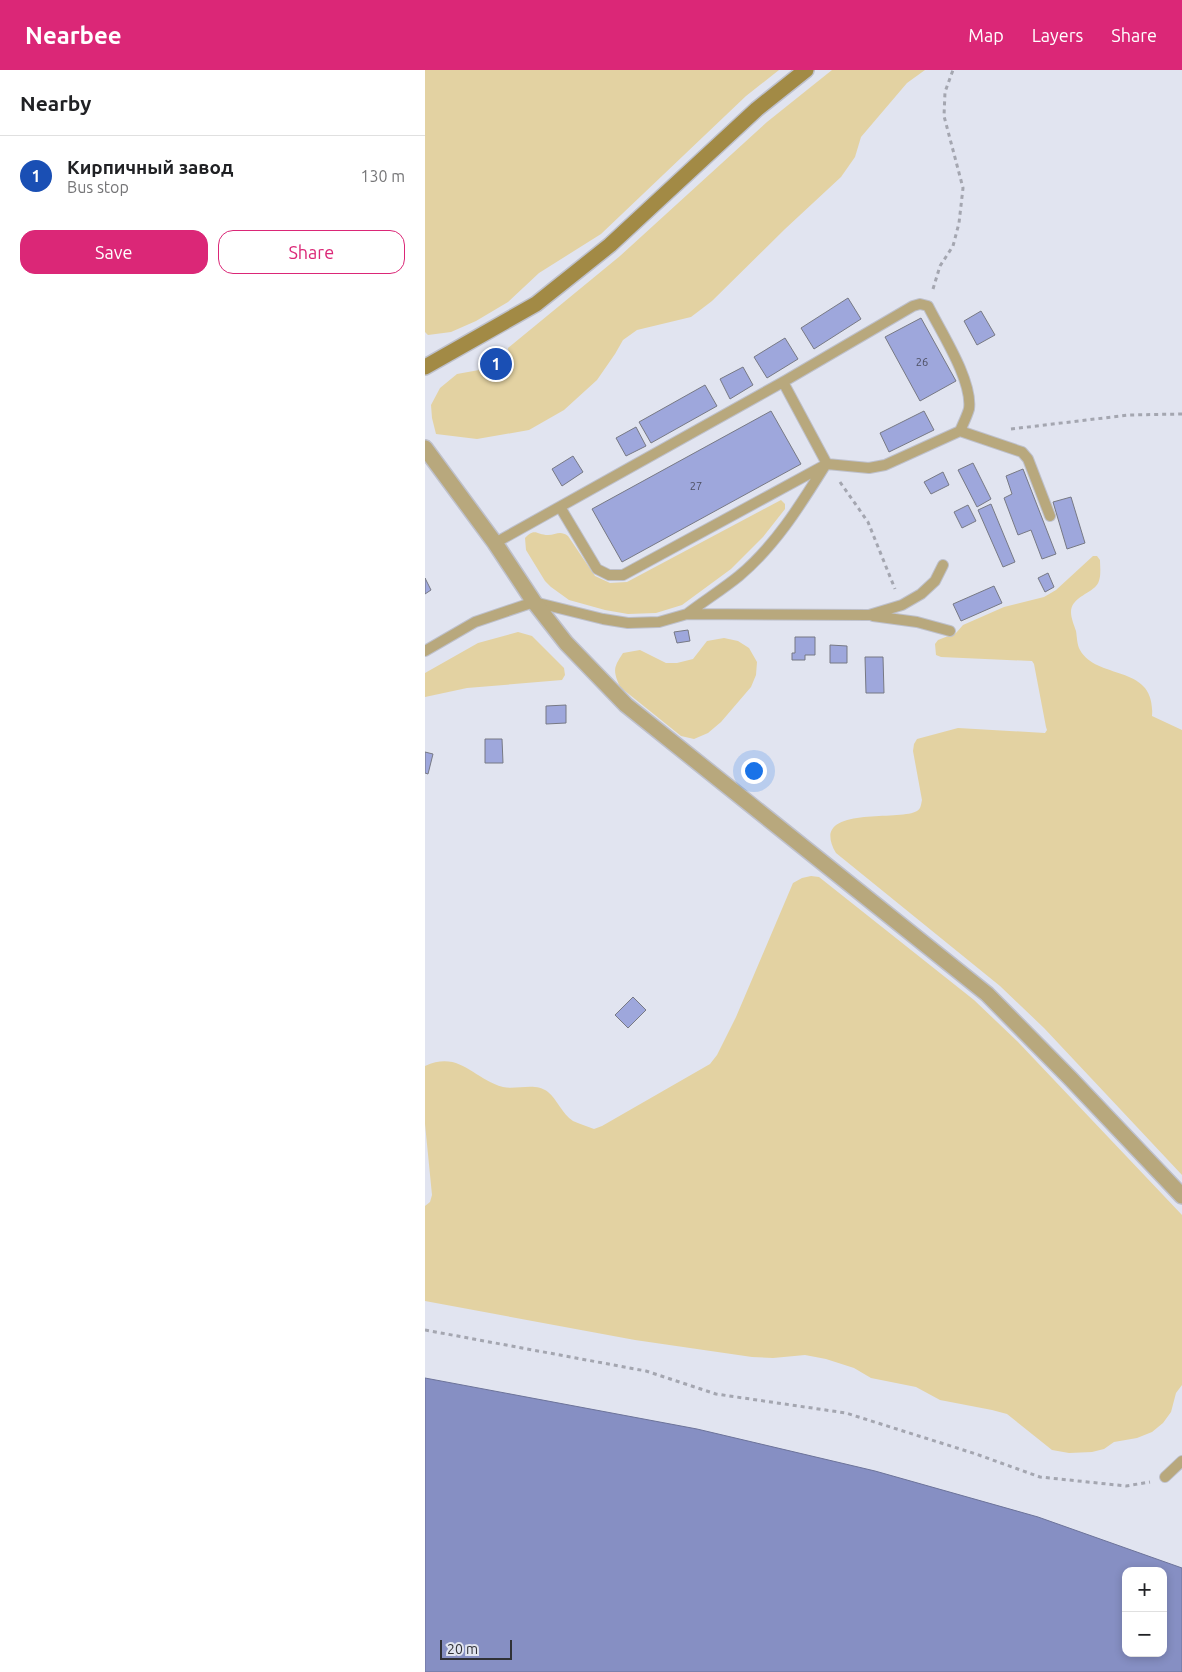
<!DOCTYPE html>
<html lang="en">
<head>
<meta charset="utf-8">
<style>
  body { margin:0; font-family:Ubuntu,sans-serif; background:#f2f2f2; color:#202124 }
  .controls { position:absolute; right:15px; bottom:15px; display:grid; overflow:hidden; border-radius:10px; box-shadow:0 2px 8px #0003 }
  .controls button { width:45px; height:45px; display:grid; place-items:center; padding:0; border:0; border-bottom:1px solid #e0e0e0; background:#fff; color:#202124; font:25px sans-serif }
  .scale { position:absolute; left:15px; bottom:12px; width:72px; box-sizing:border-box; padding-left:5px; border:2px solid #303136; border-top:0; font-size:14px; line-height:18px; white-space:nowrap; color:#303136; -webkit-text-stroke:4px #e1e4f0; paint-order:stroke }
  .you { position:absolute; left:328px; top:700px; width:18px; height:18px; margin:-12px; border:4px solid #fff; border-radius:50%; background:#1a73e8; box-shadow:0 0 0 8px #1a73e833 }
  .badge { display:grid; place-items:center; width:32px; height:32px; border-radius:50%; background:#db2777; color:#fff; font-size:16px; font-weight:700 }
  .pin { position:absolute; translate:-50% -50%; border:2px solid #fff; box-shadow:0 1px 5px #0006 }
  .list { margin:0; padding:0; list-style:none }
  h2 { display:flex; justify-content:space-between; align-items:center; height:65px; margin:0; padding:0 20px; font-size:21px }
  h2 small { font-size:16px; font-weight:400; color:#757577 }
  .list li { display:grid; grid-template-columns:32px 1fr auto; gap:15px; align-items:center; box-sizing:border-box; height:80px; padding:0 20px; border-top:1px solid #e0e0e0 }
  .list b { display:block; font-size:19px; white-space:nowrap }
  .list p { margin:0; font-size:16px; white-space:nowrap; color:#757577 }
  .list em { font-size:16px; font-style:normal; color:#757577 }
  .actions { display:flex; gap:10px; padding:15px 20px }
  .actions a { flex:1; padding:11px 0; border:1px solid #db2777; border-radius:15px; text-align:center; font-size:18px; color:#db2777 }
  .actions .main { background:#db2777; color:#fff }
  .map { position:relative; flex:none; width:757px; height:1602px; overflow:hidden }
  header { display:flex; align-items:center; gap:30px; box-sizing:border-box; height:70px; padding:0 25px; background:#db2777; color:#fff }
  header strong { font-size:24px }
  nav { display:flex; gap:28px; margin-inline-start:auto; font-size:18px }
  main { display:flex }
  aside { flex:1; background:#fff }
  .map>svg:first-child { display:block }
</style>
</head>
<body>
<header>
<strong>Nearbee</strong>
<nav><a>Map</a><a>Layers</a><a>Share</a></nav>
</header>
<main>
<aside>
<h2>Nearby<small></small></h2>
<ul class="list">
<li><span class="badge" style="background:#1a4fb4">1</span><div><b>Кирпичный завод</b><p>Bus stop</p></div><em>130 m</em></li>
</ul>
<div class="actions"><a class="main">Save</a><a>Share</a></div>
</aside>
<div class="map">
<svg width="757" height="1602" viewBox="0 0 757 1602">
  <rect width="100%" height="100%" fill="#e1e4f0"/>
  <path fill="#e3d2a2" d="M0,0H354L321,26L176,164L114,203L83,232L51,251L26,262L3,265L0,262Z
    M407,0H500L482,13L436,67L430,87L416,107L360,159L287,231L266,247L212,260L198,270L190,284L172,310L139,340L104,360L52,369L11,364L7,348L6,335L15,318L32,304L54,300L65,305L79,302L85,293L83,278L195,186L342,52Z
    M356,430L360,434V439L338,467L306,499L257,535L231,543L203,544L180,540L144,530L126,517L120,511L101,480L100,468C110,457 112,465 123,465C131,465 135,460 143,466L170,506L185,513L202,512Z
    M668,486H672L675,490C675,497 677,510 671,516C664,524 646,528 646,542C646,548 649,555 651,561C652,567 652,575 655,580C672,611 731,593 727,646L757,660V1105L619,958L575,916L411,783C382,734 474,752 492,741C496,739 496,734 497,730L488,681L489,674L492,669L533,658L620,663L622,660L621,657L609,594L607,591L516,587L511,585L510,574L513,570L531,563L538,555L579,537L619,527L631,520Z
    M93,562L107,566L139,598L140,605L137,610L42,618L0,627V603L53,573Z
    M299,568L313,571L324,578L332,592L331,605L326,617L296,652L283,663L269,669L256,666L195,617C188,601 188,598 198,583L215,580L241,593H252L268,589L282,571Z
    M386,806L394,807L549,930L593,972L757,1145V1315L751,1323L746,1342L738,1353L727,1362L712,1368L689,1372L679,1379L667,1382L644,1383L627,1380L582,1344L567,1340L515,1330L491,1317L446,1308L429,1298L401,1289L380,1285L348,1288L327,1287L210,1270L0,1231V1136L5,1132L7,1125L0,1054V996C35,980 48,1009 78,1017C92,1020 111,1012 123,1022C132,1029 137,1044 148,1051C154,1054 162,1056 169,1059L177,1056L285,994L292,985L311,947L368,813L377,808Z"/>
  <path fill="#868fc3" stroke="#6c7399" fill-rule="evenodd" d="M0,1308L272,1359L450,1401L613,1447L757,1498V1602H0ZM701,1501H738V1583H701Z"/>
  <path fill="#9ea7dc" stroke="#777984" d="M423,228L436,249L389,279L376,258Z
    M556,241L570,265L552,275L539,251Z
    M496,248L531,311L495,331L460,267Z
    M360,268L373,289L342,308L329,287Z
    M318,297L328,315L305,329L295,309Z
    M280,315L292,336L226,373L214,352Z
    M346,341L376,394L197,492L167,439Z
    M499,341L509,360L464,382L455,363Z
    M211,357L221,376L201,386L191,368Z
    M148,386L158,402L137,416L127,399Z
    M548,393L566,429L552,437L533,400Z
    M598,399L631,484L617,489L606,460L593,465L579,428L587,424L581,406Z
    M518,402L524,415L506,424L499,412Z
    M646,427L660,473L642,479L628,432Z
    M566,434L590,492L578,497L553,440Z
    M543,435L551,451L537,458L529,442Z
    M623,503L629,517L620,522L613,508Z
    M0,508L6,520L0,524Z
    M569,516L577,533L536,551L528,534Z
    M263,560L265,571L252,573L249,562Z
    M370,567H390V585H380V590H367V583H370Z
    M405,575L422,576V593H405Z
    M440,587H458L459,623H441Z
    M141,635V653L121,654V636Z
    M60,669H77L78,693H60Z
    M0,682L8,684L3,704L0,703Z
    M208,927L221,940L203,958L190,945Z"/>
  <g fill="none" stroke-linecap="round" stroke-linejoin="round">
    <g stroke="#bec0cb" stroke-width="12">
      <path id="service" d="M358,312L402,394
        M535,361L597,382L603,389L625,446
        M70,473L358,312L488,236L495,234L503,236C516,262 548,311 544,339C542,346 538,354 535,361L460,395L444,398L402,394L198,505H184L172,499L135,437
        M262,544C279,531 298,519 314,506C351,475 376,434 401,394
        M448,546L492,552L525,561
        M0,581L50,552L109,532L178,549L203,553L234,552L262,544L444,545L477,535L496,524L510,511L518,495
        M740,1407L757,1391"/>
    </g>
    <g stroke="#bec0cb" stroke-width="18">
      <path id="minor" d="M0,378L70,473L109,532L141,573L201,635L562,924L645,1008L757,1126"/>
    </g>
    <g stroke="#bec0cb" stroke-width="18">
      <path id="secondary" d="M0,297L111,234L185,175L332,39L381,0"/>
    </g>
    <path stroke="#a4a6b0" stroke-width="3" stroke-dasharray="4 4" stroke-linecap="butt" d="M508,219L515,196L528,176L534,153L538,118L519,46L520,22L528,0
      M586,359L704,345L757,344
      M415,412L443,452L470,519
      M0,1260L221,1301L291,1324L421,1343L551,1384L615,1407L701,1416L725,1412"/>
    <use href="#service" stroke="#b8a87d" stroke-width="10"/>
    <use href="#minor" stroke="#b8a87d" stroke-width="15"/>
    <use href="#secondary" stroke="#a28a45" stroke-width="15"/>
  </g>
  <g text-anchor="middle" stroke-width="4" stroke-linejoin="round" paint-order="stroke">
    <g font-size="11" fill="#4c4e60">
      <text x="497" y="296">26</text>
      <text x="271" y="420">27</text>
    </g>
  </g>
</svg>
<div class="controls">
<button>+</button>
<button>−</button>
</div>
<div class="scale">20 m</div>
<div class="you"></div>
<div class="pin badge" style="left:71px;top:294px;background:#1a4fb4">1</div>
</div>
</main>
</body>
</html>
